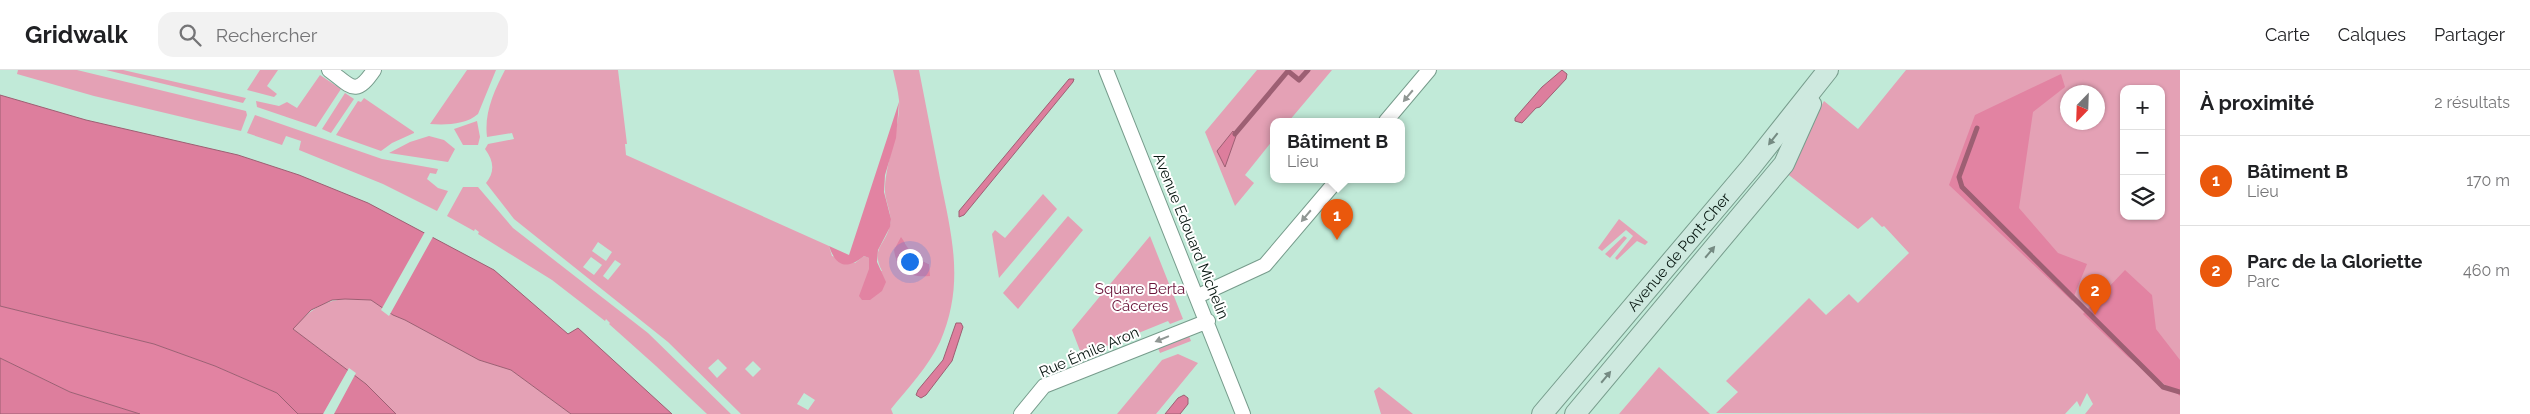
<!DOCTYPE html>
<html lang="fr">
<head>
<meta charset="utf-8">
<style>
  body { margin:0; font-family:Raleway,sans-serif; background:#f2f2f2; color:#202124 }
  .controls { position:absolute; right:15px; top:15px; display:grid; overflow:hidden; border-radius:10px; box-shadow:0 1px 4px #0004 }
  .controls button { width:45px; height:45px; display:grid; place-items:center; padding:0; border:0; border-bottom:1px solid #e0e0e0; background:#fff; color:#202124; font:25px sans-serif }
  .compass { position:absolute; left:2060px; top:15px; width:45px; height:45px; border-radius:50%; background:#fff; box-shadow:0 1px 4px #0004; rotate:203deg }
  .you { position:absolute; left:909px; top:191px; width:18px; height:18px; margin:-12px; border:4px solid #fff; border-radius:50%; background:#1a73e8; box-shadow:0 0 0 8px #1a73e833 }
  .badge { display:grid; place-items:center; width:32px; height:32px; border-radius:50%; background:#ea580c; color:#fff; font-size:16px; font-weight:700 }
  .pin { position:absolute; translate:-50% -41px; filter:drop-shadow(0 1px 2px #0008) }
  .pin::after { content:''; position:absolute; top:26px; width:18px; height:15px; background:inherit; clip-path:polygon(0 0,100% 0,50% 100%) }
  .popup { position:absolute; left:1270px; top:48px; width:135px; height:65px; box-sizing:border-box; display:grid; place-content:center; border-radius:10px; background:#fff; filter:drop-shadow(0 1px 4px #0005); font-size:16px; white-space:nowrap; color:#757577 }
  .popup b { font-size:19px; color:#202124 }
  .popup::after { content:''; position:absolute; left:50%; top:100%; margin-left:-10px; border:10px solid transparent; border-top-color:#fff }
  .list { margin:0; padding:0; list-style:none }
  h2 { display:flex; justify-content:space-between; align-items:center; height:65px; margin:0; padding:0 20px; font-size:21px }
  h2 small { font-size:16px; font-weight:400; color:#757577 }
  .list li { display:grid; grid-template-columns:32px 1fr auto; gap:15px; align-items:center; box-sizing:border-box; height:90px; padding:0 20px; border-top:1px solid #e0e0e0 }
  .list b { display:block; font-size:19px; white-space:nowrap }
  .list p { margin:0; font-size:16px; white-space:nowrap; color:#757577 }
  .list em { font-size:16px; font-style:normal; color:#757577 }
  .icon { flex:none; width:28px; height:28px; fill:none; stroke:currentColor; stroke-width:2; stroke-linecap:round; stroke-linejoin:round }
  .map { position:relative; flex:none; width:2180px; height:344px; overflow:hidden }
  header { display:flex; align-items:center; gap:30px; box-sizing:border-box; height:70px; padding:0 25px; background:#fff; border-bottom:1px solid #e0e0e0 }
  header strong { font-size:24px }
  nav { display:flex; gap:28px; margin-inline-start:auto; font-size:18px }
  .search { width:350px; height:45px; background:#f2f2f2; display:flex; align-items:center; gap:12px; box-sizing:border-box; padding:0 18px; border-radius:15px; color:#757577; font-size:19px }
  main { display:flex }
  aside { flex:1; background:#fff }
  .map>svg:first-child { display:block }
</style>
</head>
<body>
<header>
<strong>Gridwalk</strong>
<div class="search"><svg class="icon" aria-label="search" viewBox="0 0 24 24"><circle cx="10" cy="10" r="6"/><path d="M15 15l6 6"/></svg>Rechercher</div>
<nav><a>Carte</a><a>Calques</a><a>Partager</a></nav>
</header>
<main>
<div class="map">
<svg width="2180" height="344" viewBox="0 0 2180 344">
  <rect width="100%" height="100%" fill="#c1ead8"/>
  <path fill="#e4a1b5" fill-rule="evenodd" d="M18,0H77L234,38L246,41L247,45L241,61L94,26L17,4Z
    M106,0H123L246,28L243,33Z
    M260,0H278L267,16L277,24L274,27L247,20Z
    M467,0H496L478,44C466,55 445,55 430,54Z
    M505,0H618L627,74H625L626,85L829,176L832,186L855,193L864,186L869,188V199L882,201C870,178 886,175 890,155C893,144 884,130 885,118C886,91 901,54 899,30C898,20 895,10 893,0H919C926,36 933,72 940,108C952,167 965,214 940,272C928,297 908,318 891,339L893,344H741L668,272L514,149L486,113C495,102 494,91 485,79L488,74L514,69L512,63L487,67C484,43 494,21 505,0ZM598,172L612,182L606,191L592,181ZM905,173C910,186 917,189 929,194L899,198ZM591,187L602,195L594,205L583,197ZM615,190L621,194L608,210L603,206ZM718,289L727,298L717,308L708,298ZM753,291L761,299L753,307L745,299ZM804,323L815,330L808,340L797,334Z
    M1257,0H1332L1289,51H1273V70L1245,105L1254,113L1235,136L1205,62Z
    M1906,0H2180V344H2085L2093,334L2087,323L2080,337L2077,331L2065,344L1716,343L1738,322L1726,311L1809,228L1826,245L1849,224L1858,233L1909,183L1884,156L1882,157L1872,147L1858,159L1785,102L1824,31L1858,59ZM2124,19H2161V146H2124ZM2068,22H2098V52H2068Z
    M320,5L341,19L316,57L257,37L256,31L279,36L287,32L297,38Z
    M345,23L354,29L331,63L322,59Z
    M364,28L414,62V63L392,73L381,81L336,65L358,31L361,32Z
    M255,45L382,89L438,99L436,104L430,103L427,109L438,118L448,121L437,141L383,114L299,80L301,71L286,66L282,75L247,63Z
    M477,51L480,67L478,75H463L454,59Z
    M429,66L444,70L455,79L448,92L389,83L410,72Z
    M463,117H478L513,158L648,263L731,344H707L656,296L609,254L610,253L606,249L605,251L552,210L478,164L479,162L475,159L474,161L447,146Z
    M1043,124L1057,139L999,208L992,164L995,160L1005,168Z
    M1068,146L1083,160L1018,239L1003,223Z
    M1619,149L1648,172L1645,175L1637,171L1617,190L1615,188L1633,166L1626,160L1602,181L1598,178Z
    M1150,166L1183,249L1170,254L1168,251L1082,286L1072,260Z
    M1624,166L1627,168L1610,188L1605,184Z
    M345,229L371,230L393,245L405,250L479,290L511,300L571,344H396L366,314L293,259C308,242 321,231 345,229Z
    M1189,266L1191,271L1160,283L1158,278Z
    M1178,284L1198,293L1156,344H1117L1162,290Z
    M1659,297L1710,344H1619Z
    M1379,317L1413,344H1381L1374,321Z"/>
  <path fill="#e283a2" d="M2061,4L2065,17L2033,42L2019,138L2058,183L2087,194L2072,231L1949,115L1975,45Z
    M899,32L896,68L885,105L884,122L891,149L890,157L878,180L877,192L886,212L882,221L870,230H862L859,226L869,199V188L864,186C847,200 836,197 829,176L849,185Z
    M901,167C912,183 909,185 929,194L930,206C908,208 897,201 894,180Z
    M2125,200L2152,225L2156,259L2180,290V326L2128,287L2083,244Z
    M0,236L154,274L215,296L277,323L298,344H140L70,322L0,288Z"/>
  <path fill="#dd7e9d" stroke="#9d5f73" d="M1562,0L1567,4L1566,9L1540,37L1536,38L1522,53L1515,51V48L1542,17Z
    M1069,9H1074L1073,12L964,145L959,147V141Z
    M0,25L86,50L238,85L299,105L368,133L494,200L568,264L578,258L672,344H571L511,300L479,290L405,250L393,245L371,230L345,229L332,230L311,240L293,259L366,314L396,344H298L277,323L215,296L154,274L0,236Z
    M1233,61L1236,66L1225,97L1217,81Z
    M956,253H961L963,257L952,291L926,325L921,328L916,325L918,320L943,290Z
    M0,288L70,322L140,344H0Z
    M1184,325L1188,328V334L1180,344H1165L1178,328Z"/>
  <path fill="#c1ead8" d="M426,160L434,165L389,246L381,240Z
    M349,298L356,303L334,344H323Z"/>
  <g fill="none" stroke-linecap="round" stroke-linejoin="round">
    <path stroke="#9d5f73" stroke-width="5" d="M1977,58L1959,107L1962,117L2163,317L2180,322
      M1235,64L1288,1L1299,10L1308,0"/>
    <g stroke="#779c8c" stroke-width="16">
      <path id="minor" d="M329,0C351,16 355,28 374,0
        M1106,0L1243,344
        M1386,51L1429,0
        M1198,226L1265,195L1338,109
        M1021,344L1044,316L1208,251"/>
    </g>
    <g stroke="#779c8c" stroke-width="22">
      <g id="secondary">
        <path id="s1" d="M1542,344L1751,97L1828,0"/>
        <path d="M1575,344L1784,94L1811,34"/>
      </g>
    </g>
    <use href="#minor" stroke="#fff" stroke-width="14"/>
    <use href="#secondary" stroke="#cee9df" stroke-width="20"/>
  </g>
  <defs><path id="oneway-solid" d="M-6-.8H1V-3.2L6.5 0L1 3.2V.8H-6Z" transform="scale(1.25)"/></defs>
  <g fill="#909794">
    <use href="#oneway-solid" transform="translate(1408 26) rotate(130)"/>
    <use href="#oneway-solid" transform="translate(1306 146) rotate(130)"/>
    <use href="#oneway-solid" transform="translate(1162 269) rotate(158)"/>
  </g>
  <g fill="#758a82">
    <use href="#oneway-solid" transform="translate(1773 69) rotate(128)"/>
    <use href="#oneway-solid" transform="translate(1710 182) rotate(-50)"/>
    <use href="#oneway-solid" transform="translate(1606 307) rotate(-50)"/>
  </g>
  <g text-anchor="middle" stroke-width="4" stroke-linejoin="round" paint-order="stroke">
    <g font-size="15" fill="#081711" stroke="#fff">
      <text transform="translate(1191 166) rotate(68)" y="5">Avenue Edouard Michelin</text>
      <text dy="5" stroke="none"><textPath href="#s1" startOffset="212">Avenue de Pont-Cher</textPath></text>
      <text transform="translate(1089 282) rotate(-23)" y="5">Rue Émile Aron</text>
    </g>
    <g font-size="15" fill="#691439" stroke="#fff">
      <text x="1140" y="224">Square Berta<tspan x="1140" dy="17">Cáceres</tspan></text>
    </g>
  </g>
</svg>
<div class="controls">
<button>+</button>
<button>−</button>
<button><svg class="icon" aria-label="layers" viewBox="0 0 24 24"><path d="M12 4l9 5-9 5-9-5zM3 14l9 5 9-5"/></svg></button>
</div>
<svg class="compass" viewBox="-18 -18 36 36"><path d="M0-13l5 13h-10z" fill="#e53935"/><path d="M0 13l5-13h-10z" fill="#757577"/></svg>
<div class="you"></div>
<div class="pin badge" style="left:1337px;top:170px">1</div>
<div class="popup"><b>Bâtiment B</b>Lieu</div>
<div class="pin badge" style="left:2095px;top:245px">2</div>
</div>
<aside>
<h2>À proximité<small>2 résultats</small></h2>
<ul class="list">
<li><span class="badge">1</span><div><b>Bâtiment B</b><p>Lieu</p></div><em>170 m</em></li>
<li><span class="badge">2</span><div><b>Parc de la Gloriette</b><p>Parc</p></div><em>460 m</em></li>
</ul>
</aside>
</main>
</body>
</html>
